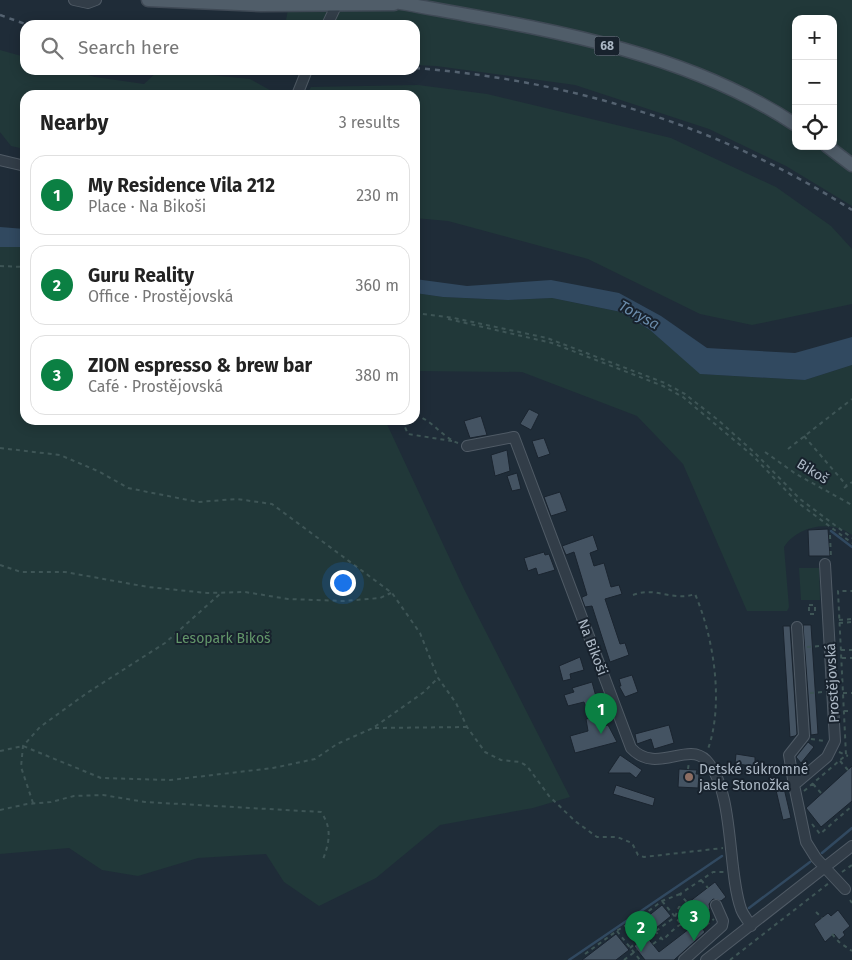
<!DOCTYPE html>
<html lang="en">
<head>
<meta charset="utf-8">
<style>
  body { margin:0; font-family:"Fira Sans",sans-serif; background:#f6f6f6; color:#222 }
  .controls { position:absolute; right:15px; top:15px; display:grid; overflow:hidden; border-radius:10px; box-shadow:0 2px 12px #0003 }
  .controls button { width:45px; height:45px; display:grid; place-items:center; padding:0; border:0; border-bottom:1px solid #e0e0e0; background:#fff; color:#222; font:25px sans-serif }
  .you { position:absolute; left:342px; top:582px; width:18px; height:18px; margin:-12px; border:4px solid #fff; border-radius:50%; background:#1a73e8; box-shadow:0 0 0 8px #1a73e833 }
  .badge { display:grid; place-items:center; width:32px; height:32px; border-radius:50%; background:#0b8043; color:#fff; font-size:16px; font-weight:700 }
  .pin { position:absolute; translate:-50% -41px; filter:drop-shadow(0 1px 2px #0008) }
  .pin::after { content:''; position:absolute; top:26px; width:18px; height:15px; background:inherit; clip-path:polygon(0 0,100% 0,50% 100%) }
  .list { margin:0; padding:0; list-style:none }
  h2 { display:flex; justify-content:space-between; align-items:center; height:65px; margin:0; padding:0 20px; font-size:21px }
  h2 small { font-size:16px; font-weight:400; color:#767676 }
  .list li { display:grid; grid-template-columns:32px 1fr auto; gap:15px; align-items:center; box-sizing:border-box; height:80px; margin:0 10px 10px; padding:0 10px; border:1px solid #e0e0e0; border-radius:15px }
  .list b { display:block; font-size:19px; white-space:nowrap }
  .list p { margin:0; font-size:16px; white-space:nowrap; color:#767676 }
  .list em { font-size:16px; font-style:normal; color:#767676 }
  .icon { flex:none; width:28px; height:28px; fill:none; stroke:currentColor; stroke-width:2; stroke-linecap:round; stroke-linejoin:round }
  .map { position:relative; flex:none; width:852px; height:960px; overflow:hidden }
  .search { position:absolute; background:#fff; box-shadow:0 2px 12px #0003; left:20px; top:20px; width:400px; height:55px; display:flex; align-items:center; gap:12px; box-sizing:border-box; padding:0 18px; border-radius:15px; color:#767676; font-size:19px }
  .panel { position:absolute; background:#fff; box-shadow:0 2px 12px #0003; left:20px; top:90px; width:400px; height:335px; border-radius:15px }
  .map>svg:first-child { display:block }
</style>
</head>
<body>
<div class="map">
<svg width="852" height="960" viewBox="0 0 852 960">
  <rect width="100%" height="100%" fill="#1f2c38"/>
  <path fill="#213839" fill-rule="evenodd" d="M290,0H852V206L786,166L709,129L575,85L436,66L415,65V25H285ZM796,19H833V146H796Z
    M0,50L25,57V70H70L95,77L144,84L159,70L250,79L279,95H25V149L11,146L0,132Z
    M418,85L487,94L671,138L776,187L831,226L852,249V304L752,325L700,314L588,259L448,221L415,218V95H306L311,87Z
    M0,247H25V420H385L464,589L570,797L533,808L440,825L376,878L319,906L284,882L266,854L198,858L138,876L102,870L69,848L0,854Z
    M415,293L443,297L508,300L552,298L621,312L650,330L701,374L805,380L852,365V535C831,519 797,526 784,547L789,607L787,611H747L683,464L637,416L522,372L415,371Z
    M799,568H819L820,600H801Z"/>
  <path fill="#314960" d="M0,227L25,229V247H0Z
    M415,279L467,286L551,280L619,293L661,316L707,348L795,353L852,337V365L805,380L700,374L650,330L621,312L552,298L508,300L443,297L415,293Z"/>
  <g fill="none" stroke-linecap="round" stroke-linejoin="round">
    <path stroke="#314960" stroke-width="2.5" d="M831,531L852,547
      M822,853L852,828
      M749,908L810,862
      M569,960L722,856"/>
  </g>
  <path fill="#445362" stroke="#1a242f" d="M529,409L539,414L531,430L520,424Z
    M481,416L487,435L470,438L464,421Z
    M544,438L550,454L538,458L532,441Z
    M507,450L510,471L495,476L491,455Z
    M517,473L521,489L512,491L507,476Z
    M560,492L567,511L551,516L544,497Z
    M828,529L830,556H809L808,530Z
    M593,535L598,550L590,553L594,566L604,563L611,587L619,585L622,594L605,599L620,644L625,643L629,655L610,662L592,606L585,607L582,599V597L587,595L574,552L566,555L562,546Z
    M544,552L545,555L549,554L555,570L538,575L536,568L528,571L524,558Z
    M803,625H811L818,734L811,735Z
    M783,626H790L797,734L795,736L790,737Z
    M580,657L584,670L570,674L571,679L563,681L559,666Z
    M632,675L638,692L625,697L619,686H621L619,679Z
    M592,682L604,726L608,725L617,742L575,753L570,736L588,731L586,719L590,718L584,702L568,706L564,695L574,692L572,688Z
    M669,725L674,743L654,749L651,739L637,744L635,734Z
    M808,742L814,747L801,763L796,757Z
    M736,754L755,757V766L735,764Z
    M620,755L642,770L636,778L630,773H608Z
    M852,766V801L821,827L806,808Z
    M679,769L697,770L696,774H699L698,788L678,787Z
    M783,784L791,818L783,820L775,786Z
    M616,785L655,798L653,806L613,794Z
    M715,882L726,897L721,901L713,899L709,904L710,909L701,917L689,902Z
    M662,905L671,916L656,928L647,917Z
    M838,910L850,926L843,932L845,935L839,940L834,934L825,942L814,924L828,913L831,916Z
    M698,922L705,932L674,960H645L634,946L646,936L659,952Z
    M616,934L629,950L616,960H582Z"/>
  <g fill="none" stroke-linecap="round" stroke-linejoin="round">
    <g stroke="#505b66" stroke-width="12">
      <path id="minor" d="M74,0L88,3L96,0
        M327,25L337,4
        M297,95L307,70
        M0,160L25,166
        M467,446L514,437L631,748C656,775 687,741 706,760C735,791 727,870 741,909C743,915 748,920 751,926
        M825,564L835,741L827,757L794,785L806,842L816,858L845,889
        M794,785L789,755L804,736L797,627
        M684,960L722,926L723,921L716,905
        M706,960L852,846"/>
    </g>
    <g stroke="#3f4955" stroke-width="15">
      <path id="major" d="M148,0L261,5L394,4
        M385,0C523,26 676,45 796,125
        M827,146L852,165"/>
    </g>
    <path stroke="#3e5556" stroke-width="2" stroke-dasharray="4 4" stroke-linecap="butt" d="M0,266L25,267
      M415,313L454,318L547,338L665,383L685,394L718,420L755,453L800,499L852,538
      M448,319L552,343L663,386L683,397L753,456L797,502L852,543
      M415,417L418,416C434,422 442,437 458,443
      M408,420L405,427L408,434L452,441
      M804,436L847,486
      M0,448L60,455L100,472L128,488L198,502L237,499L272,504L392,593L420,633L438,678L456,703L467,727L485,752L501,760L520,762L527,766L549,796L575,821L597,837H617L632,843L638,855L644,857L723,848
      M788,449L852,399
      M765,452L796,474L852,505
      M844,488L852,482
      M830,535L831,558
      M0,565L21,572H65L148,587L207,593L245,592L288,599L344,601L380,598L391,593
      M633,595C657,586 672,602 695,594C714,638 724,704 708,749
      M809,605H815V614H809Z
      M839,620L852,619
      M839,623L852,622
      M807,647L820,646
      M841,650H852
      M842,658H852
      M810,693L823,692
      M843,693H852
      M844,711H852
      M375,728L467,727
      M811,739L824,741
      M0,751L23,746L101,778L170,780L273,768L315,759L337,744L373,728L424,692L438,678
      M839,752L848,756
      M840,761L848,770
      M688,769L689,762
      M813,784L821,793
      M804,791L846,755L838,591H852
      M33,803L21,767L23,746L40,727L87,693L165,643L221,593
      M0,810L27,804L51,802L74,796L103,795L145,802L321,812C333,829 329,844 322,862
      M812,824L820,834L852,806
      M842,872L852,865
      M701,880L708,888
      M680,894L662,901L642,916L663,940C668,935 676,926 682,924C690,922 695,923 696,913L680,894L713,872H724
      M850,900L852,903
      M662,901L686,930
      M816,912L822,918
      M696,913L707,926
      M701,918L709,912
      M637,919L647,933
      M706,925L714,919
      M617,931L640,960
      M656,931L675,917L679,907L688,905
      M832,934L839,942L852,951
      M653,944L661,938
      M630,948L653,928
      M585,954L618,930L642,916
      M624,960L637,950
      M730,960L829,883"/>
    <use href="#minor" stroke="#323d48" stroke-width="10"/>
    <use href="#major" stroke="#505d69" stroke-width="12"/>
    <path stroke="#546270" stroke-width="2.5" stroke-dasharray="5 5" stroke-linecap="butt" d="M0,15L28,25
      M415,68C570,80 721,126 852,210"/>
  </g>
  <circle fill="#8d6e63" stroke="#18222d" stroke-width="2" cx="689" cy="777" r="5"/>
  <g text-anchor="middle" stroke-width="4" stroke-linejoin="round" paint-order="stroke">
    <rect fill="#18222d" stroke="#808b97" stroke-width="1" x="594.5" y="36.5" width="25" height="19" rx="4"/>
    <g font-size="12" font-weight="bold" fill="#acb8c5">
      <text x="607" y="50">68</text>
    </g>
    <g font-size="14" fill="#acb8c5" stroke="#18222d">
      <text transform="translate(813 471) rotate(32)" y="5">Bikoš</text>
      <text transform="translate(593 647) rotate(69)" y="5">Na Bikoši</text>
      <text transform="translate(832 683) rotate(-93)" y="5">Prostějovská</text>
    </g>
    <g font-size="14" fill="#63976a" stroke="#18222d">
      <text x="223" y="643">Lesopark Bikoš</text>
    </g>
    <g font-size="14" fill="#acb8c5" stroke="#18222d" text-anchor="start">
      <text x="699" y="774">Detské súkromné<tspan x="699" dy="16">jasle Stonožka</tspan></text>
    </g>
    <g font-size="15" font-style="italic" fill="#6b8cab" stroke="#18222d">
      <text transform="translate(639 315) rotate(29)" y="5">Torysa</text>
    </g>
  </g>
</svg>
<div class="controls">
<button>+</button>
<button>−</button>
<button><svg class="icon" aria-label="locate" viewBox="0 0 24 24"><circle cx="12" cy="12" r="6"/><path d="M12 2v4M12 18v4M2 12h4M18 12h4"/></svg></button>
</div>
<div class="you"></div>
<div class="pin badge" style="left:601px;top:734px">1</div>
<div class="pin badge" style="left:641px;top:952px">2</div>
<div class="pin badge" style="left:694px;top:941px">3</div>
<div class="search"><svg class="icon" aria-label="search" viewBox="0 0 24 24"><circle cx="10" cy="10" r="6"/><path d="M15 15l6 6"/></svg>Search here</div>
<section class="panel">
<h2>Nearby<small>3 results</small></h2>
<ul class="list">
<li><span class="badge">1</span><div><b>My Residence Vila 212</b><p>Place · Na Bikoši</p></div><em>230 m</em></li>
<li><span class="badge">2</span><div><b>Guru Reality</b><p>Office · Prostějovská</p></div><em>360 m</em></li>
<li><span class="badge">3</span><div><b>ZION espresso &amp; brew bar</b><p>Café · Prostějovská</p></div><em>380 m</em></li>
</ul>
</section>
</div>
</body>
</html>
